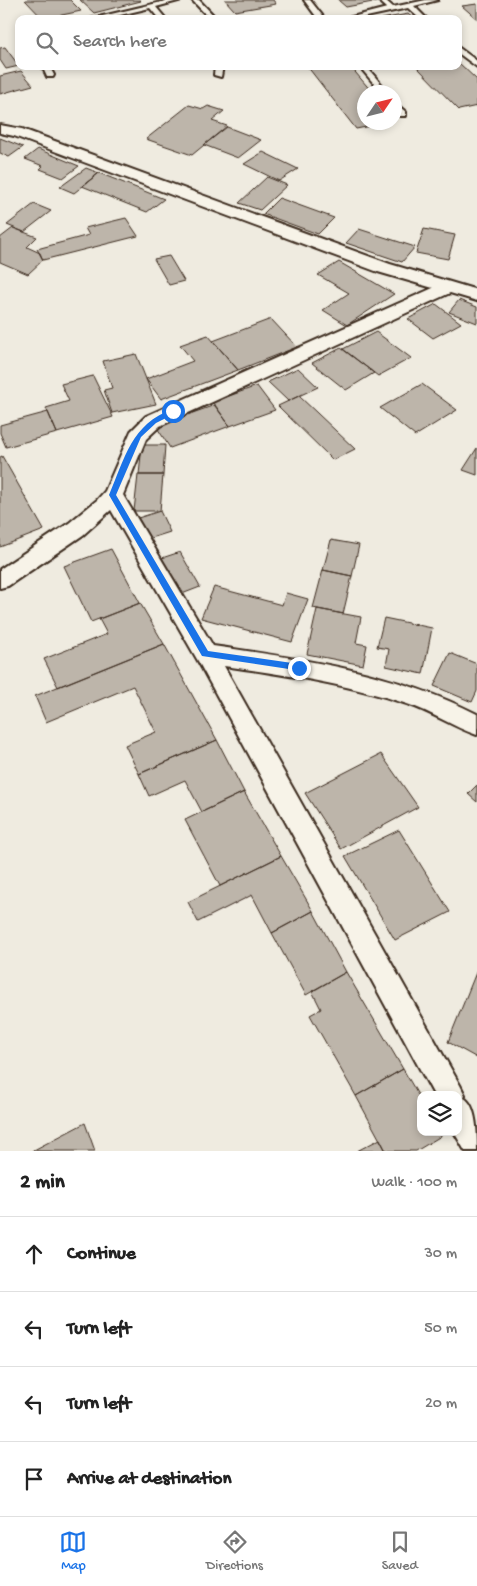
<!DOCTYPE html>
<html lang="en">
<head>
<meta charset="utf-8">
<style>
  body { margin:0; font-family:"Gochi Hand",sans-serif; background:#f2f2f2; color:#222 }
  .controls { position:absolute; right:15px; bottom:15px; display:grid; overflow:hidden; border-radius:10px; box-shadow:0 2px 8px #0003 }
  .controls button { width:45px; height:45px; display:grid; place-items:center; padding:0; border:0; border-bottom:1px solid #e0e0e0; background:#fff; color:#222; font:25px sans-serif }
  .compass { position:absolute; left:357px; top:85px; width:45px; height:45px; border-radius:50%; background:#fff; box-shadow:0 2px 8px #0003; rotate:55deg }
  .stop { position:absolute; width:15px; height:15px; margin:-11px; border:4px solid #1a73e8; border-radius:50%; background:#fff }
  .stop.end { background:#1a73e8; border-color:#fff; box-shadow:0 1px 5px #0008 }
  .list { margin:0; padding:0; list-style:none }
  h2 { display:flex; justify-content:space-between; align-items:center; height:65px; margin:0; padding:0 20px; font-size:21px }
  h2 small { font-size:16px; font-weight:400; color:#767676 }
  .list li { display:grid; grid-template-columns:32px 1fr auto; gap:15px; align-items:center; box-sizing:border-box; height:75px; padding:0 20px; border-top:1px solid #e0e0e0 }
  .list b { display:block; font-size:19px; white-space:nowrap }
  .list em { font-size:16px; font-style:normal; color:#767676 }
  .icon { flex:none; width:28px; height:28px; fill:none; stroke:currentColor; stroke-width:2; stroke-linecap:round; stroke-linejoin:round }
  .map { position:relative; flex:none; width:477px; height:1151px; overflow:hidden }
  .search { position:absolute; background:#fff; box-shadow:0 2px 8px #0003; left:15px; right:15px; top:15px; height:55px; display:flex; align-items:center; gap:12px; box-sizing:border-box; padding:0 18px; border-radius:10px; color:#767676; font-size:19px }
  .sheet { height:365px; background:#fff }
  nav { display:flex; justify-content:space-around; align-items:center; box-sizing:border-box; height:70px; border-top:1px solid #e0e0e0; background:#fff; font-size:14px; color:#767676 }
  nav a { display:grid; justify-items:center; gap:2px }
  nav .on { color:#1a73e8 }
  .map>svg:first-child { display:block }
</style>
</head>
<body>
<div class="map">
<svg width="477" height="1151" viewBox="0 0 477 1151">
  <rect width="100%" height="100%" fill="#efebe0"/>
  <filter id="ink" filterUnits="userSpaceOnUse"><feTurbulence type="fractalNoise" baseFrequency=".02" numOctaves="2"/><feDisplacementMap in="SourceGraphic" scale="10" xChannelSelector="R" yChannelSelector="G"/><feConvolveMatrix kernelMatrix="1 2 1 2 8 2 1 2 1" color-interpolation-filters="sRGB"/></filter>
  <g filter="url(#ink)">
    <path fill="#bdb5aa" stroke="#3b2a1e" d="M25,0H70L81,11L43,19Z
      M80,0H140L141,1L94,13Z
      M225,0H273L276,4L235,11Z
      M338,0H378V1L346,7Z
      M477,4V19L462,6Z
      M408,14L414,19H381Z
      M5,47L19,66L6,69L0,60V48Z
      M458,62L477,80V106L459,110L416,66H458Z
      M307,66H350L372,92H364V122H392L356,129Z
      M21,71L33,85L0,94V76Z
      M189,105L203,109L208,106L224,111L212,121L227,126L192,155L146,139Z
      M227,127L261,140L238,158L204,145Z
      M0,138L23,147L9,157L0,153Z
      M38,149L79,166L63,178L40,169L43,166L25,159Z
      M263,152L298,169L279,181L244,164Z
      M86,168L99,173L74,193L60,187Z
      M99,173L164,199L147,212L82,186Z
      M267,177L287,185L260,210L239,203Z
      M279,198L334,218L318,234L263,214Z
      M34,204L51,211L24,232L7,225Z
      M126,218L138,236L43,260L37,249L89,235L85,228Z
      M13,228L37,237L27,247L40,253L43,260L28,274L0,262V238Z
      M359,229L415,247L402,262L346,243Z
      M424,229L455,235L448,259L416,253Z
      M169,256L184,281L169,285L154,259Z
      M339,262L394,294L347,325L323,310L349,293L318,275Z
      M459,300L477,307V323L449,312Z
      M436,304L461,323L433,338L408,319Z
      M271,319L297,347L238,370L213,341Z
      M376,332L411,358L378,376L343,349Z
      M208,335L238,370L161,399L146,379L193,361L180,345Z
      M341,348L374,373L346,390L312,363Z
      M136,354L156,404L112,413L104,390L112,388L103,361Z
      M298,368L318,387L288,401L268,382Z
      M93,376L113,417L57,433L46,408L69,401L61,384Z
      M422,384L457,410L415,436L380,408Z
      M257,386L275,410L230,426L212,402Z
      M299,396L355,449L333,460L278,406Z
      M215,405L230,426L170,448L156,426Z
      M48,412L57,433L6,447L0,433V425Z
      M142,445H165L163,475H139Z
      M477,448V475L463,470Z
      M2,456L44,530L0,547V457Z
      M138,475H163L160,511H134Z
      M160,511L170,532L148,539L138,518Z
      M331,540L359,545L352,576L323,570Z
      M111,549L140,603L91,622L64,566Z
      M180,552L200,587L182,594L162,558Z
      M323,570L352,576L343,614L313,608Z
      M214,587L282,605L286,593L308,599L292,642L201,618Z
      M140,603L164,644L58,687L44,659L107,634L99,619Z
      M317,609L361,617L356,643L367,645L363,665L307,654Z
      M384,618L432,628L423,674L386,666L389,649L377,647Z
      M164,644L217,740L139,774L125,745L156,732L133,686L46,722L35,696Z
      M450,653L477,664V691L472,702L434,686Z
      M217,740L244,792L202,812L185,780L149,796L139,774Z
      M381,754L418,807L341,849L305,793Z
      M477,785V802L468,794Z
      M244,792L281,856L220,886L185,820Z
      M399,830L450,912L395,940L345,856Z
      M281,856L313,911L272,933L252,895L198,922L188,902Z
      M313,911L346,972L306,995L272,933Z
      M477,970V1058L448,1042Z
      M346,972L403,1069L356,1096L310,1015L321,1009L312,991Z
      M403,1069L421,1100V1132H440L441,1136L416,1151H386L356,1096Z
      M85,1123L95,1151H32Z
      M380,1139L386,1151H357Z"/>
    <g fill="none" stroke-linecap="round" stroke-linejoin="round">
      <g stroke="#3b2a1e" stroke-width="4">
        <path id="service" d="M170,0H182L156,7L166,19H159L150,8L103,19H90Z
          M192,0H199L217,19H210Z
          M304,0H310L325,19H318Z
          M378,0H385L393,7L426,0H438L414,6L427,19H420L408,8L357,19H344L387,8Z
          M458,47L477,61V67L458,53Z
          M42,66H49L54,75L53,77H47Z
          M215,66H223L221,77L214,75Z
          M359,66H366L388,92H381Z
          M394,102L406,112V116H400L394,109Z"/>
      </g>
      <g stroke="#3b2a1e" stroke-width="4">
        <path id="minor" d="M0,125L22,129L390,264L477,290V301L450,293L160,426L146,439L123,495L213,646C304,659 394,672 477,714V735C453,727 432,712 407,704C348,684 286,675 224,666L460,1085L465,1095L464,1098C477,1105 477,1135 477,1151H465L454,1132H458V1095H434L198,661L111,510L83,535L8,586L0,588V569L69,523L97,500L105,491L131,431L146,416L433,288L378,272L14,136L0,133Z"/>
      </g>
      <use href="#service" fill="#f7f3e8" fill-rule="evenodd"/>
      <use href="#minor" fill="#f7f3e8" fill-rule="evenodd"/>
    </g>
  </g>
  <path fill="#1a73e8" d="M173,409L177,411L176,413L156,423L141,437L116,495L208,651L299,664L303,668L302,671L202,656L109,495C125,458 131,424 173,409Z"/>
</svg>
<div class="controls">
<button><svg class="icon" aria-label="layers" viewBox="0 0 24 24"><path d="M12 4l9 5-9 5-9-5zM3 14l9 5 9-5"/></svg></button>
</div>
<svg class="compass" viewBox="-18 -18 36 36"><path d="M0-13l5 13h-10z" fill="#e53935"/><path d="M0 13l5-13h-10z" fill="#767676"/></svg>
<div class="stop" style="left:173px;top:411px"></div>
<div class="stop end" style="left:299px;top:668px"></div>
<div class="search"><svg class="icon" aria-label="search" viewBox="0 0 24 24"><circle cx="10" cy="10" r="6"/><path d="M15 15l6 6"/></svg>Search here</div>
</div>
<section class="sheet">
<h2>2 min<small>Walk · 100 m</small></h2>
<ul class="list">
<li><svg class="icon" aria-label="ahead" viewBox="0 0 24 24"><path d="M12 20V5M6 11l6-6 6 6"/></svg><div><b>Continue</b></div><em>30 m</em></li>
<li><svg class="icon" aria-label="left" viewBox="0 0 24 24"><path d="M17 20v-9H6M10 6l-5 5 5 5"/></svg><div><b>Turn left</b></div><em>50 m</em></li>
<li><svg class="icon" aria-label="left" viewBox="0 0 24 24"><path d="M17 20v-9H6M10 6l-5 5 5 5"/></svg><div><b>Turn left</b></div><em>20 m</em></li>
<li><svg class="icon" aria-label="arrive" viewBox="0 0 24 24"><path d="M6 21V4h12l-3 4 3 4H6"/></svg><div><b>Arrive at destination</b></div></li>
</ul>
</section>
<nav>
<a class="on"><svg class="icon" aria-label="map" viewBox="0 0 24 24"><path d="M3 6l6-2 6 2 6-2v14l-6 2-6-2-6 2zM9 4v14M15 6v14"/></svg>Map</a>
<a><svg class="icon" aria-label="directions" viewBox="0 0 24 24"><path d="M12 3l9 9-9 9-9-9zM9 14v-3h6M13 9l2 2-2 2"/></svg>Directions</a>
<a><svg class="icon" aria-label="saved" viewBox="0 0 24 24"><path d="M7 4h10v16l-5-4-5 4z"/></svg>Saved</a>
</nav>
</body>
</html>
